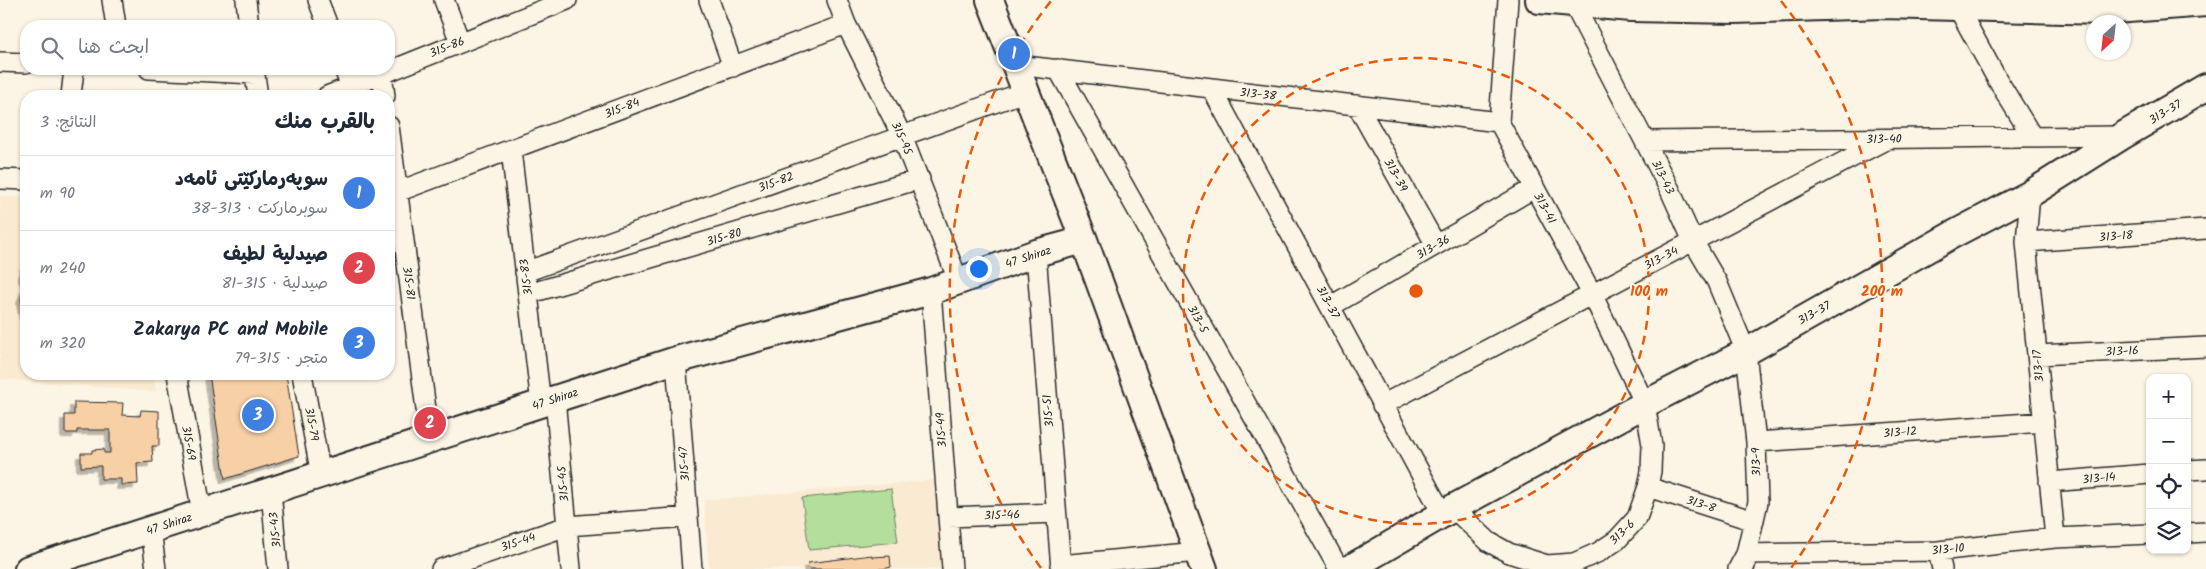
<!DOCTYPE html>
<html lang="ar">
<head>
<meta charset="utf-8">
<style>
  body { margin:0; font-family:Kalam,"Playpen Sans Arabic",sans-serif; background:#f2f2f3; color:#1f2937; direction:rtl }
  .controls { position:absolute; right:15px; bottom:15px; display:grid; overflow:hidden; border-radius:10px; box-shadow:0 1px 4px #0004 }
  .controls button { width:45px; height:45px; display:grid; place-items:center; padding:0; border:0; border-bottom:1px solid #e0e1e3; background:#fff; color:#1f2937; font:25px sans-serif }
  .compass { position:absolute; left:2086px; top:15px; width:45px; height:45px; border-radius:50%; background:#fff; box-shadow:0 1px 4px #0004; rotate:207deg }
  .you { position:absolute; left:978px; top:268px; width:18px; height:18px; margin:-12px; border:4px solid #fff; border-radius:50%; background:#1a73e8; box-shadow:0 0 0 8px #1a73e833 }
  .badge { display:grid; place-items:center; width:32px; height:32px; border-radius:50%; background:#1a73e8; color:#fff; font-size:16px; font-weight:700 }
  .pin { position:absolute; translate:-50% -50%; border:2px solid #fff; box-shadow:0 1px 5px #0006 }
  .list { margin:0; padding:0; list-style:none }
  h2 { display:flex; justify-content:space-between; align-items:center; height:65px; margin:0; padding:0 20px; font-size:21px }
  h2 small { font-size:16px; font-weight:400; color:#747a83 }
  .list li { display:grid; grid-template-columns:32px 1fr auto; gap:15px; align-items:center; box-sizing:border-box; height:75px; padding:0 20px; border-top:1px solid #e0e1e3 }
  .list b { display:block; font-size:19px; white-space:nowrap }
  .list p { margin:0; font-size:16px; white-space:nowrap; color:#747a83 }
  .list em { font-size:16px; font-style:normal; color:#747a83 }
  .icon { flex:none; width:28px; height:28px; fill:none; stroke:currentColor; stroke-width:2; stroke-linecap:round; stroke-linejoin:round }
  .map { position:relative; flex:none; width:2206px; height:569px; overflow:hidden; direction:ltr }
  .search { position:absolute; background:#fff; box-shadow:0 1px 4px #0004; left:20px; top:20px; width:375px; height:55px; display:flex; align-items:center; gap:12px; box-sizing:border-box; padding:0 18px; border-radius:20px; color:#747a83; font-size:19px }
  .panel { position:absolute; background:#fff; box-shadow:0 1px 4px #0004; left:20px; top:90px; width:375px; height:290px; border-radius:20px; direction:rtl }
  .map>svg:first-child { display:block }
</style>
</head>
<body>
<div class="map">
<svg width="2206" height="569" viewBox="0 0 2206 569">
  <defs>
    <filter id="shadow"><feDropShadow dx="-4.5" dy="4.5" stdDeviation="0" flood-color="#0004"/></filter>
  </defs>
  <rect width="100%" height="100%" fill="#fcf5e5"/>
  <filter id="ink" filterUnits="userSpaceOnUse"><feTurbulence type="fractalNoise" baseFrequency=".02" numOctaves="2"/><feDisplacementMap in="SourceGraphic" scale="10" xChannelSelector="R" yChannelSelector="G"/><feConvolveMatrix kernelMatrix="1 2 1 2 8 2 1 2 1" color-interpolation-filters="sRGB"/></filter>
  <g filter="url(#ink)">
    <path fill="#faead2" d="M0,196L26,198V374H154L156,392L0,379Z
      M934,480L941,569H709L704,500Z"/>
    <path fill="#b4de9c" stroke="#708464" d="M891,489L898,542L809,550L802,498Z"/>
    <path fill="#f7d0a6" stroke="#2b2b2b" filter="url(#shadow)" d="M26,262V316L24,315L21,299L26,285L22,273Z
      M209,374H286L299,456L225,479Z
      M74,402L123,403L122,415L140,416L141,410L159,411V446H152L153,462L137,463L138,484L121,485V479H101V466L81,467V453H92V450L104,449V453H110V430H77V433H65V415H74Z
      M872,555V557L890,556L891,567L883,569H809L808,563Z"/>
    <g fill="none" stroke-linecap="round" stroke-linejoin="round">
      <g stroke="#2b2b2b" stroke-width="22">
        <path id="street" d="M112,0L116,26
          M246,0L249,26
          M318,0L328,26
          M444,0L460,42
          M709,0L733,67
          M837,0L846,24L902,136L958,280
          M1574,5L1670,190L1693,241L1717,282L1746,352L1756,442L1758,502L1746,554L1738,569
          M1958,8L1997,79L2032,136
          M0,62L26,63
          M1017,65L1499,122
          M149,69L255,74
          M254,69L258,96
          M344,69L351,87
          M1058,69L1339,569
          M382,74L385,96
          M1212,89L1443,515
          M71,96L74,69
          M327,96L567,0
          M1357,105L1436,245
          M389,126L430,440
          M1645,141L2122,136
          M511,150L541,404
          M0,179L26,180
          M397,192L846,24
          M2030,194L2026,242L2055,538
          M2026,242L2206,229
          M1036,253L1061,569
          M525,272L1027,91
          M931,291L952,569
          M528,294L920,179
          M1331,306L1534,188
          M2037,355L2206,347
          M676,360L692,569
          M177,374L202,513
          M302,374L321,475
          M555,399L571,569
          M1382,405L1887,139
          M1756,442L2044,422
          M2187,470L2206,469
          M2049,482L2150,474
          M1648,487L1754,521
          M271,491L278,569
          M1453,508L1489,542L1509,553L1547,565L1574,563L1599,552L1617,540L1637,518L1648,487L1651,471L1652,445L1645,404L1592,294L1499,122L1508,0
          M948,517L1056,513
          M151,529L156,569
          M2187,533L2206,532
          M1938,551L1942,569
          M1060,565L1198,552
          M1745,566L1746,554L1938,551L2055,538L2150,534
          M441,569L567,526L688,517"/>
      </g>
      <g stroke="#2b2b2b" stroke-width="30">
        <path id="secondary" d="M990,0L1084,240L1204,569
          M1539,0L1631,8L1735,10L1883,5L2102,11L2206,3
          M28,569L676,360L931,291L1036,253L1084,240
          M1349,569L1453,508L1645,404L1746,352L1952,235L2030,194L2122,136L2206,87"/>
      </g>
      <use href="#street" stroke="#fcf5e5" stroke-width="19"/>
      <use href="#secondary" stroke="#fcf5e5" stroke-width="26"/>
    </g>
  </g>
  <g fill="none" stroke="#e8590c" stroke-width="2.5" stroke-dasharray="9 6">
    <circle cx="1416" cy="291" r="233"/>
    <path d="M1041 568A466 466 0 0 1 1051 1M1781 1A466 466 0 0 1 1791 568"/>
  </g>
  <g text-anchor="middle" stroke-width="4" stroke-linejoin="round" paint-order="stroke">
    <g font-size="12" fill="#2b2b2b" stroke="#fcf5e5">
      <text transform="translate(447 47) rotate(-22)" y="4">315-86</text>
      <text transform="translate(1258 94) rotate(6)" y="4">313-38</text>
      <text transform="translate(622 108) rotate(-21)" y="4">315-84</text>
      <text transform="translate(2165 112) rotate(-31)" y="4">313-37</text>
      <text transform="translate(902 138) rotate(66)" y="4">315-95</text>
      <text transform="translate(1884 139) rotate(-1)" y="4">313-40</text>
      <text transform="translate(1396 175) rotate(61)" y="4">313-39</text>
      <text transform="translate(1663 177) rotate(64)" y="4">313-43</text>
      <text transform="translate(776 182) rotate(-20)" y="4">315-82</text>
      <text transform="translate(1545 208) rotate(61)" y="4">313-41</text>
      <text transform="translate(2116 236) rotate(-4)" y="4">313-18</text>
      <text transform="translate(724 237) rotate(-16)" y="4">315-80</text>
      <text transform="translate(1433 247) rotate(-30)" y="4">313-36</text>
      <text transform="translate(1028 257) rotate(-18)" y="4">47 Shiraz</text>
      <text transform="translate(1661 258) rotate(-28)" y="4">313-34</text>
      <text transform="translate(526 277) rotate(-97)" y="4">315-83</text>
      <text transform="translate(409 283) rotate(82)" y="4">315-81</text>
      <text transform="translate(1328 302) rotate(62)" y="4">313-37</text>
      <text transform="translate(1814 313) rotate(-29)" y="4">313-37</text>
      <text transform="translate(1198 319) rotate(61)" y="4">313-5</text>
      <text transform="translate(2122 351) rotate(-3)" y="4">313-16</text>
      <text transform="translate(2038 366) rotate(-95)" y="4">313-17</text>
      <text transform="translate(555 399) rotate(-18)" y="4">47 Shiraz</text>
      <text transform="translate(1048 411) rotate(-95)" y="4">315-51</text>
      <text transform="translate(312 424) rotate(80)" y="4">315-79</text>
      <text transform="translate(941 430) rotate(-94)" y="4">315-49</text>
      <text transform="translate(1900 432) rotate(-4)" y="4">313-12</text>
      <text transform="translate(189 443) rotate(80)" y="4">315-69</text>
      <text transform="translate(1756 462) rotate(-92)" y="4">313-9</text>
      <text transform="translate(684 464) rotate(-94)" y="4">315-47</text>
      <text transform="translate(2099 478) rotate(-5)" y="4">313-14</text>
      <text transform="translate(563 484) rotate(-95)" y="4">315-45</text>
      <text transform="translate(1701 504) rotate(18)" y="4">313-8</text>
      <text transform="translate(1002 515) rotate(-2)" y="4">315-46</text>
      <text transform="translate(169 524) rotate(-18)" y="4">47 Shiraz</text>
      <text transform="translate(275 530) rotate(-96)" y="4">315-43</text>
      <text transform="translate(1622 532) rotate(-44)" y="4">313-6</text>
      <text transform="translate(518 542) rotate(-19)" y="4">315-44</text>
      <text transform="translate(1948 549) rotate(-5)" y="4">313-10</text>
    </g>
  </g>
  <circle cx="1416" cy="291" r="8" fill="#e8590c" stroke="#fcf5e5" stroke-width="2.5"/>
  <g font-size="15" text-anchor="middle" font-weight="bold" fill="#e8590c" stroke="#fcf5e5" stroke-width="4" stroke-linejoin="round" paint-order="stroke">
    <text x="1649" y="296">100 m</text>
    <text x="1882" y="296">200 m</text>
  </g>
</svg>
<div class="controls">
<button>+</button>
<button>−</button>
<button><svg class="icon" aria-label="locate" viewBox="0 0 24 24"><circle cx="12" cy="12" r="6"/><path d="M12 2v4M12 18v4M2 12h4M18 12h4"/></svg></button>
<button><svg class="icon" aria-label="layers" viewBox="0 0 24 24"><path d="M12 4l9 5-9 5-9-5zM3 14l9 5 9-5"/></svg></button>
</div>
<svg class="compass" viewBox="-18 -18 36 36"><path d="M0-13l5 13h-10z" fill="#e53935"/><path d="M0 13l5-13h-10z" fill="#747a83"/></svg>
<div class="you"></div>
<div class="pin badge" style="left:1014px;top:54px;background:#3f7fe0">1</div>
<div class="pin badge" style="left:430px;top:423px;background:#e0444e">2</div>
<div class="pin badge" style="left:258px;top:415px;background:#3f7fe0">3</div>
<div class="search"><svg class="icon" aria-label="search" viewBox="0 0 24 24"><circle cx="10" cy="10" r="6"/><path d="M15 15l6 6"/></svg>ابحث هنا</div>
<section class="panel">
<h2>بالقرب منك<small>النتائج: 3</small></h2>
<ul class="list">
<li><span class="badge" style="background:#3f7fe0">1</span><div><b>سوپەرمارکێتی ئامەد</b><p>سوبرماركت · 313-38</p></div><em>90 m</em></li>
<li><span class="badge" style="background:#e0444e">2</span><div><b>صیدلیة لطیف</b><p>صيدلية · 315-81</p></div><em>240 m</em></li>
<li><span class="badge" style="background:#3f7fe0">3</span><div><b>Zakarya PC and Mobile</b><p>متجر · 315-79</p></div><em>320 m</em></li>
</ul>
</section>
</div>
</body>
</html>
